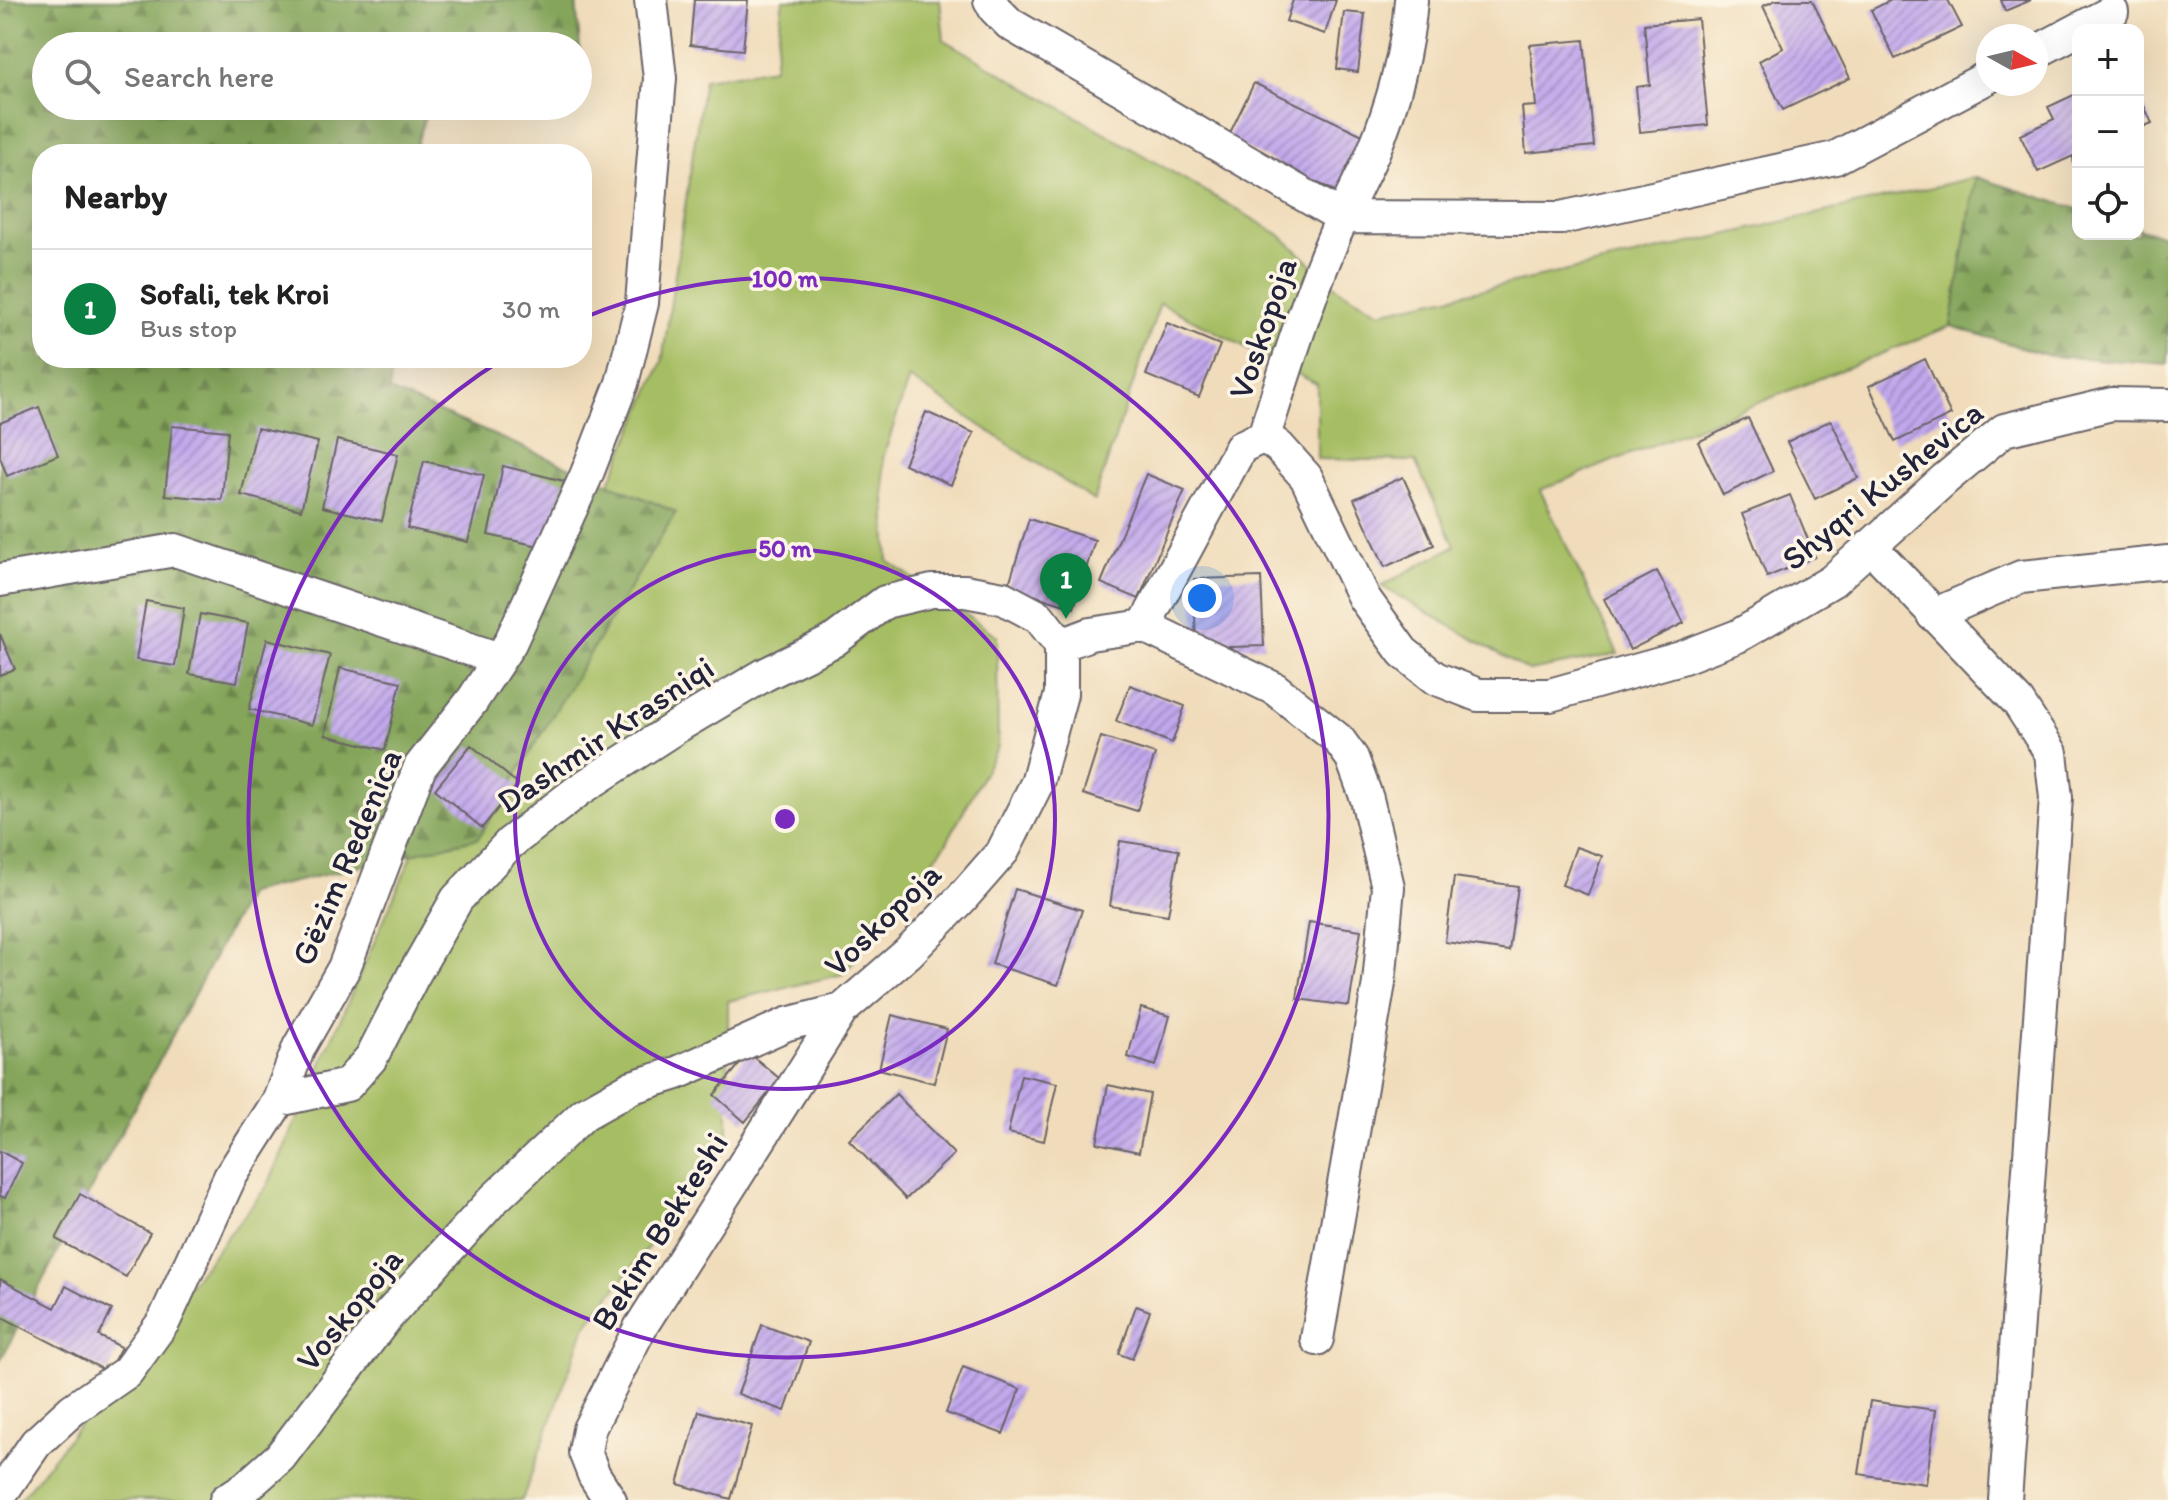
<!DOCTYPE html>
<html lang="en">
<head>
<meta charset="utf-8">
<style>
  body { margin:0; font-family:Itim,sans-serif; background:#f2f2f2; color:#222 }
  .controls { position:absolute; right:24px; top:24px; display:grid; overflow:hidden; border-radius:16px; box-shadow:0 8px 32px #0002 }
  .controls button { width:72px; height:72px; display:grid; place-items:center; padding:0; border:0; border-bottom:2px solid #e0e0e0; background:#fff; color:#222; font:40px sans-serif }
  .compass { position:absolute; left:1976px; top:24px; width:72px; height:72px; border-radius:50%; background:#fff; box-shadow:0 8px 32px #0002; rotate:98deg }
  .you { position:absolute; left:1202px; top:598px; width:28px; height:28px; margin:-20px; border:6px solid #fff; border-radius:50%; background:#1a73e8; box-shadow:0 0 0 12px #1a73e833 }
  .badge { display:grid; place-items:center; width:52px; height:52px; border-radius:50%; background:#0b8043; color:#fff; font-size:26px; font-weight:700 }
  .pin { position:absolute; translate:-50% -66px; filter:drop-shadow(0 2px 4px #0008) }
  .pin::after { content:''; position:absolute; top:42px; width:28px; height:24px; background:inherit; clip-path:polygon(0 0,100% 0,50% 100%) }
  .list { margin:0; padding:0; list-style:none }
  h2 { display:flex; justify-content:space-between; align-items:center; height:104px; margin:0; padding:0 32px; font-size:34px }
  h2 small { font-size:26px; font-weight:400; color:#767676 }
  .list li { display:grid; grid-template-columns:52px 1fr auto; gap:24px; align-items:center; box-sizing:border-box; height:120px; padding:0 32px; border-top:2px solid #e0e0e0 }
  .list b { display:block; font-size:30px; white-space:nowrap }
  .list p { margin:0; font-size:26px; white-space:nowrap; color:#767676 }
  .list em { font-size:26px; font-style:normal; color:#767676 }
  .icon { flex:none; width:44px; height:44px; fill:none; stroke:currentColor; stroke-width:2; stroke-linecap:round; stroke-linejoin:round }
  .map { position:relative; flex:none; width:2168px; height:1500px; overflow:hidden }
  .search { position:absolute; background:#fff; box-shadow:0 8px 32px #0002; left:32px; top:32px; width:560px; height:88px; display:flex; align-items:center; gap:20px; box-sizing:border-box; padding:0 28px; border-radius:44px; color:#767676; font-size:30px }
  .panel { position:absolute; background:#fff; box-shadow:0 8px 32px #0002; left:32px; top:144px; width:560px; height:224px; border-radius:32px }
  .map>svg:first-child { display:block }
</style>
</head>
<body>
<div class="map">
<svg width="2168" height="1500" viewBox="0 0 2168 1500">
  <defs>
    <pattern id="forest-firs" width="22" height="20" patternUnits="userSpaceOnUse" patternTransform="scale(2)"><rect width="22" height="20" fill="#84a55a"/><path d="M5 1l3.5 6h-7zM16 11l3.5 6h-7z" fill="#6c864c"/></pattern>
    <pattern id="building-hatch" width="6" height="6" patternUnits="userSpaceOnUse" patternTransform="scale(2)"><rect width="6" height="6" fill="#c1a7ec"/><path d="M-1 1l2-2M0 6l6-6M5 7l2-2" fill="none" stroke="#9c88c0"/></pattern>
  </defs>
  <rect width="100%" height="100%" fill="#fcf5e5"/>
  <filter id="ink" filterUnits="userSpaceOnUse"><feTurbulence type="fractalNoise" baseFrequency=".0125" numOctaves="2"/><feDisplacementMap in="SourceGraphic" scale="16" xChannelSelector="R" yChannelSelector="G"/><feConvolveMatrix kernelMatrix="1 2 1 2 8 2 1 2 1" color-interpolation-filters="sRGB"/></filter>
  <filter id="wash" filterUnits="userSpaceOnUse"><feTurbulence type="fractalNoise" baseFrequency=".006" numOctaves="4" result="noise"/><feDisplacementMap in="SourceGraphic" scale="32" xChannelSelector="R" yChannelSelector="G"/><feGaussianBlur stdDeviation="1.8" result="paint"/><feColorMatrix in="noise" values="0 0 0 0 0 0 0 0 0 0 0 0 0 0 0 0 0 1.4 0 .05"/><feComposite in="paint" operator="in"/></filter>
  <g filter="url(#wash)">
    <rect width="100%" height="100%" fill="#f0dcba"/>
    <path fill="#a6be64" stroke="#647050" stroke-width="2" d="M783,0H940L944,40L1279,234L1338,289L1380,312L1599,264L1976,177L1951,326L1540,490L1618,654L1529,671L1381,586L1455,546L1415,461L1317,459V384L1160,303L1094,501L909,378L883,458L888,561L997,636L998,747L946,844L843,974L728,1001V1146L585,1327L522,1500H20L268,1185L413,853L478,838L675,513L609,484L662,362L704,79L774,68Z"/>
    <path fill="url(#forest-firs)" stroke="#53644a" stroke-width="2" d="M0,0H576L582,72H578V46H46V106H428L414,154H42V358H391L390,391L676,512L478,838L248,893L0,1361Z
      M1976,177L2078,209V234H2138V228L2168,237V364L2050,356L1951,326Z"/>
    <g id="blocks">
      <path fill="url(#building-hatch)" d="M694,0H748L743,50L690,45Z
        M1293,0H1336L1325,34L1286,21Z
        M1776,0H1812L1850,78L1783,110L1759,61L1783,48L1763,6Z
        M1891,0H1948L1962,27L1895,59L1871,10Z
        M2001,0H2031L2005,11Z
        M1344,12L1365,14L1358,72L1337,69Z
        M1698,19L1708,125L1640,132L1636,87L1650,85L1644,24Z
        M1584,40L1594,146L1526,153L1522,107L1536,106L1530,45Z
        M1254,83L1371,139L1345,196L1227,139Z
        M2078,93V164L2074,166L2073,156L2038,172L2020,135L2054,119L2048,107Z
        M2138,93L2152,123L2138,129Z
        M1167,323L1220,345L1199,397L1146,375Z
        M1925,359L1951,415L1895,442L1869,386Z
        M39,407L58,455L7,476L0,457V423Z
        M926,412L974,433L951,485L904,464Z
        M1748,418L1773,471L1723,495L1698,442Z
        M1831,420L1858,478L1815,499L1787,442Z
        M172,426L228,431L222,500L165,495Z
        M257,428L318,442L301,510L241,495Z
        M337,440L398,454L382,521L322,507Z
        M424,461L484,475L468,542L407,528Z
        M503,466L564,481L548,548L488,535Z
        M1146,474L1185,490L1139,599L1101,583Z
        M1403,477L1434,545L1385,567L1354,499Z
        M1790,495L1815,557L1767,577L1742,514Z
        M1029,519L1095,540L1074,608L1008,587Z
        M1657,571L1684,623L1630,650L1604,599Z
        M1261,577L1264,646L1196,648L1194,579Z
        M146,601L184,608L175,666L136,660Z
        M200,614L248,623L237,682L189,674Z
        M0,634L15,669L0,675Z
        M267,639L330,655L312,725L249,709Z
        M340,668L401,682L385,750L325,735Z
        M1130,685L1185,706L1172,743L1116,721Z
        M1101,737L1155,754L1137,811L1083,794Z
        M471,745L518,784L482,828L435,789Z
        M1120,841L1179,850L1168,915L1110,906Z
        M1576,847L1602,856L1588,895L1562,885Z
        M1454,877L1518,886L1509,951L1445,942Z
        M1015,889L1082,910L1058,985L992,964Z
        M1309,922L1361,930L1349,1006L1297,999Z
        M1141,1008L1170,1016L1156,1066L1128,1057Z
        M892,1015L947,1029L934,1083L879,1069Z
        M749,1053L780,1079L745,1122L714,1095Z
        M1021,1075L1057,1083L1044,1141L1008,1133Z
        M1108,1085L1150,1094L1139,1152L1097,1143Z
        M896,1094L954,1154L906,1199L849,1140Z
        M0,1151L22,1163L5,1198L0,1196Z
        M80,1194L150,1233L126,1277L56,1239Z
        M0,1279L55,1308L66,1286L112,1310L99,1336L121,1347L108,1372L0,1316Z
        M1136,1306L1150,1311L1132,1359L1119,1354Z
        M762,1325L809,1342L785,1411L738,1394Z
        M963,1367L1020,1389L1003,1434L946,1413Z
        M1870,1401L1936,1410L1926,1484L1859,1474Z
        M699,1411L752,1426L731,1499L678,1484Z"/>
    </g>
  </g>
  <g filter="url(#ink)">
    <use href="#blocks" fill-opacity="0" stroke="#6a6367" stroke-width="2"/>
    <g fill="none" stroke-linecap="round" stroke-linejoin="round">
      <g stroke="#6a6367" stroke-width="36">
        <path id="street" d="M990,0L995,9L1010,24L1342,217L1561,218L1835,158L1988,77
          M2036,52L2112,12
          M1264,436L1279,447L1306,477L1364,598L1403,652L1435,678L1478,695H1550L1681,658L1738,636L1832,581L1945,479L2004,430L2112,404L2168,405
          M1870,546L2018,702L2051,753L2056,798L2005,1500
          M0,580L175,550L499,659
          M1933,615L2021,577L2168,562
          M1144,626L1275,689L1339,740L1352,758L1367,799L1388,887L1379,983L1317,1339
          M1061,645L1090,634L1144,626L1241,447L1264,436C1288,362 1311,287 1343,216C1352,195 1363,175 1372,155C1392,107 1407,52 1411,0
          M279,1100L347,1085L371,1058L413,976L457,899L510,843L579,790L678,726L764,675L833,641L885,602L932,591H965L1003,598L1039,617L1061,645
          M0,1495L36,1443L72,1410L127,1372L164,1321L230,1177L279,1100L299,1047L344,968L420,767L472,701L510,643L586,476L622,383L642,303L660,78L651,0
          M226,1500L245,1488L280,1457L385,1319L493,1200L584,1114L632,1087L677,1073L787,1024L842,1010L908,953L961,899L1003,851L1037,783L1061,694V645
          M610,1500L594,1475L585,1452L589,1429L640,1328L842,1010"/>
      </g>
      <use href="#street" stroke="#fff" stroke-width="32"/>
    </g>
  </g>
  <g fill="none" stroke="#7b2cbf" stroke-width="4">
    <circle cx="785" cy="819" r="270"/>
    <path d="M583 318A540 540 0 1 1 503 359"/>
  </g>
  <g text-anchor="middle" stroke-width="7" stroke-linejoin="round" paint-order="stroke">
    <g font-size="34" fill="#22223b" stroke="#fcf5e5">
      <text transform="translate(1262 328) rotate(-71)" y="12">Voskopoja</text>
      <text transform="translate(1882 485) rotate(-39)" y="12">Shyqri Kushevica</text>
      <text transform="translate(605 734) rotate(-34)" y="12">Dashmir Krasniqi</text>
      <text transform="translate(346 857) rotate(-67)" y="12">Gëzim Redenica</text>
      <text transform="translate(882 919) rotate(-44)" y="12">Voskopoja</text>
      <text transform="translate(659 1231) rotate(-58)" y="12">Bekim Bekteshi</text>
      <text transform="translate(349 1309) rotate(-51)" y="12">Voskopoja</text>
    </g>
  </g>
  <circle cx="785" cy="819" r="12" fill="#7b2cbf" stroke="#fcf5e5" stroke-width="4"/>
  <g font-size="24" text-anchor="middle" font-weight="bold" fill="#7b2cbf" stroke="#fcf5e5" stroke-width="7" stroke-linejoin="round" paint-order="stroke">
    <text x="785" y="287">100 m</text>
    <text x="785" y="557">50 m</text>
  </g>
</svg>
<div class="controls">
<button>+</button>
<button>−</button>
<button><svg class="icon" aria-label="locate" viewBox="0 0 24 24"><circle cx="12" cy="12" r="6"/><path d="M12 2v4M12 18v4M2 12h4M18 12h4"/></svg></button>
</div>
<svg class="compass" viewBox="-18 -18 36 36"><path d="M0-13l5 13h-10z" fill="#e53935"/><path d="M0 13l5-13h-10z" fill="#767676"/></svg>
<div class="you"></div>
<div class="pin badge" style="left:1066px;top:619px">1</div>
<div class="search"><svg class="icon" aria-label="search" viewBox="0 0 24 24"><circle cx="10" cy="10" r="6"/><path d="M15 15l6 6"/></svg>Search here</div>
<section class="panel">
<h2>Nearby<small></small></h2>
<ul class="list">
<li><span class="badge">1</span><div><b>Sofali, tek Kroi</b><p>Bus stop</p></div><em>30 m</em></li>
</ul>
</section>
</div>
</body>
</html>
